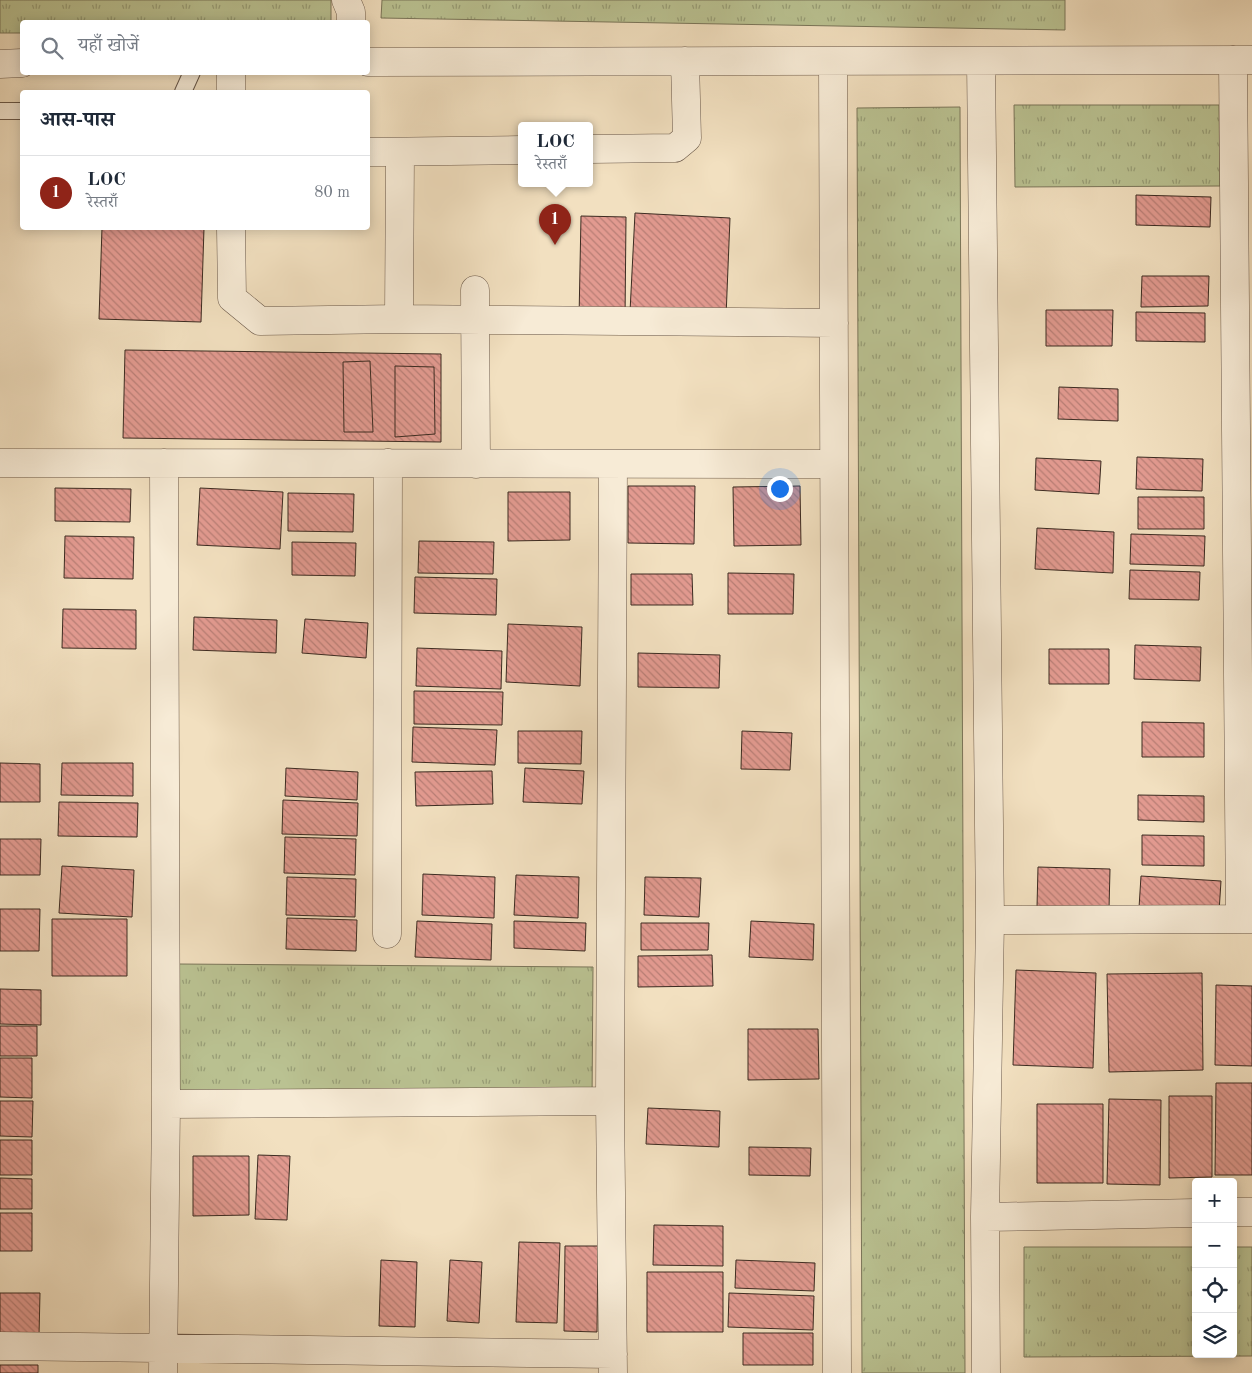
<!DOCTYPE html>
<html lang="hi">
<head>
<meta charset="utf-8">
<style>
  body { margin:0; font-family:"Old Standard TT","Noto Serif Devanagari",serif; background:#f2f2f3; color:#1f2937 }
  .controls { position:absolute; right:15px; bottom:15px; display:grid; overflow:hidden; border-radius:5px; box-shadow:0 2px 12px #0003 }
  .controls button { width:45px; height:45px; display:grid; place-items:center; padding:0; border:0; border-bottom:1px solid #e0e1e3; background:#fff; color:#1f2937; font:25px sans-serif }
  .you { position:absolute; left:779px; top:488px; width:18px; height:18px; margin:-12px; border:4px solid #fff; border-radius:50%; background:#1a73e8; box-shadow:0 0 0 8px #1a73e833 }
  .badge { display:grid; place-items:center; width:32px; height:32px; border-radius:50%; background:#8f2418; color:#fff; font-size:16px; font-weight:700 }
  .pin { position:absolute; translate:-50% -41px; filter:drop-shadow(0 1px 2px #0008) }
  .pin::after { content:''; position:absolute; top:26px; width:18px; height:15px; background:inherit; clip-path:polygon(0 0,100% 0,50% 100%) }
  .popup { position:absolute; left:518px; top:122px; width:75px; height:65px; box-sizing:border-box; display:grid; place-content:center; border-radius:5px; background:#fff; filter:drop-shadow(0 1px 4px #0005); font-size:16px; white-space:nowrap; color:#747a83 }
  .popup b { font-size:19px; color:#1f2937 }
  .popup::after { content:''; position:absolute; left:50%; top:100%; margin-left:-10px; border:10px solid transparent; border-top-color:#fff }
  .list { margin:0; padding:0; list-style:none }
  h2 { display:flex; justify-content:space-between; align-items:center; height:65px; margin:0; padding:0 20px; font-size:21px }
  h2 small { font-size:16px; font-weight:400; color:#747a83 }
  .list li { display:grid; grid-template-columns:32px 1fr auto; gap:15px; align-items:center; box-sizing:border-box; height:75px; padding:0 20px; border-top:1px solid #e0e1e3 }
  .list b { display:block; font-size:19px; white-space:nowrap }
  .list p { margin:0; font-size:16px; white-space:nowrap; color:#747a83 }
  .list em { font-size:16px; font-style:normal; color:#747a83 }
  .icon { flex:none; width:28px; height:28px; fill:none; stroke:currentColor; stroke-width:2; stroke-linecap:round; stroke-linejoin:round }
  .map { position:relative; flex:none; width:1252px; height:1373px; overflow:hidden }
  .search { position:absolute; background:#fff; box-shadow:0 2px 12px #0003; left:20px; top:20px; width:350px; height:55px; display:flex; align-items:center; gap:12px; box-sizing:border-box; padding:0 18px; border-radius:5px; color:#747a83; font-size:19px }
  .panel { position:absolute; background:#fff; box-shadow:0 2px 12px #0003; left:20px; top:90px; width:350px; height:140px; border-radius:5px }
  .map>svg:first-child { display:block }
</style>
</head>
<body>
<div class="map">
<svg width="1252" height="1373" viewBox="0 0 1252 1373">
  <defs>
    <pattern id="park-tufts" width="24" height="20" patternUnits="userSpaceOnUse" patternTransform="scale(1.25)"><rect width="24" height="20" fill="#bac292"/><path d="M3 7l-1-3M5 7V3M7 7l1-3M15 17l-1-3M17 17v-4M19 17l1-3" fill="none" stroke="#989e77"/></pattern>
    <pattern id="building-back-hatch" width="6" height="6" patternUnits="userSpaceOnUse" patternTransform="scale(1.25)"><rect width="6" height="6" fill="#e29a90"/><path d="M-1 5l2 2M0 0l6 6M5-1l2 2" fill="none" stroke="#b87e75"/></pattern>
  </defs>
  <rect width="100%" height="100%" fill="#f2e0c0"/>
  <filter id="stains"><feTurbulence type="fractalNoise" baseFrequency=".004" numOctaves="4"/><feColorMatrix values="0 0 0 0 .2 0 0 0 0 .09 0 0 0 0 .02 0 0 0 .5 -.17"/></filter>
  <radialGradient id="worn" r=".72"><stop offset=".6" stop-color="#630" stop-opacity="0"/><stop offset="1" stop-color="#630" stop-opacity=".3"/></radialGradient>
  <path fill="url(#park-tufts)" stroke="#7b765a" d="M0,0H331V22H22V33H0Z
    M382,0H1065V30L381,18Z
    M1014,105H1219L1220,186L1015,187Z
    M960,107L965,1373H862L857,108Z
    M179,964L593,967L592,1104L178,1100Z
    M1024,1247H1196V1354H1233V1247H1252V1356L1024,1357Z"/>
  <path fill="url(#building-back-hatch)" stroke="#3c2b21" d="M1136,195L1211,197L1210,227L1136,225Z
    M635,213L730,218L726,317L630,312Z
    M581,216L626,217L625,320L579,319Z
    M102,228H204L201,322L99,319Z
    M1142,276H1209L1208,306L1141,307Z
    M1046,310H1113L1112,346H1046Z
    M1136,312L1205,313V342L1136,341Z
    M125,350L441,354V442L123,438Z
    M370,361L373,432H344L343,362Z
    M395,366L434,367L435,434L395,437Z
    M1059,387L1118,389V421L1058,419Z
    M1137,457L1203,459L1202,491L1136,489Z
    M1036,458L1101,461L1099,494L1035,490Z
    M628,486H695L694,544L628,543Z
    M800,486L801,545L734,546L733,487Z
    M55,488L131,489L130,522L55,521Z
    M200,488L283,492L280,549L197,545Z
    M508,492H570V540L508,541Z
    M288,493L354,494L353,532L288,531Z
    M1138,497H1204V529H1138Z
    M1037,528L1114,532L1113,573L1035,569Z
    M1131,534L1205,536L1204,566L1130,564Z
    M65,536L134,537L133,579L64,578Z
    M419,541L494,542L493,574L418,573Z
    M292,542L356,543L355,576L292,575Z
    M1130,570L1200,572L1199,600L1129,599Z
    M728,573L794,574L793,614H728Z
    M631,574H692L693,605H631Z
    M415,577L497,579L496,615L414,613Z
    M63,609L136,610V649L62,648Z
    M194,617L277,620L276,653L193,650Z
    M305,619L368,623L366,658L302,653Z
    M508,624L582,627L580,686L506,682Z
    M1135,645L1201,647L1200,681L1134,679Z
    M417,648L502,651L501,689L416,686Z
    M1049,649H1109V684H1049Z
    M638,653L720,655L719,688L638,687Z
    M414,691L503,692L502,725L414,724Z
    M1142,722L1204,723V757H1142Z
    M413,727L497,730L495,765L412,762Z
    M518,731H582L581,764L518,763Z
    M742,731L792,733L790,770L741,769Z
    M0,763L40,764V802H0Z
    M62,763H133V796L61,795Z
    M286,768L358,772L357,800L285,796Z
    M525,768L584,771L582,804L523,802Z
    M492,771L493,804L416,806L415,772Z
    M1138,795L1204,796V822L1138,820Z
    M283,800L358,803L357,836L282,834Z
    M59,802L138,803L137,837L58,836Z
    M1142,835L1204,836V866L1142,865Z
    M285,837L356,839L355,875L284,873Z
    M0,839H41L40,875H0Z
    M62,866L134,870L132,917L59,913Z
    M1038,867L1110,869L1109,909L1037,907Z
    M423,874L495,877L494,918L422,915Z
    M516,875L579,877L578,918L514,915Z
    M1141,876L1221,881L1219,912L1139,908Z
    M287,877L356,879L355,917L286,915Z
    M645,877L701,878L699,917L644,915Z
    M0,909H40L39,951H0Z
    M287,918L357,920L356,951L286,949Z
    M52,919H127V976H52Z
    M417,921L492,924L491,960L415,957Z
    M514,921L586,923L585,951L514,948Z
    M751,921L814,924L813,960L749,957Z
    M641,923H709L708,950H641Z
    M712,955L713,986L638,987V956Z
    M1016,970L1096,973L1093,1068L1013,1065Z
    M1202,973L1203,1070L1109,1072L1107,974Z
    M1216,985L1252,986V1066L1215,1065Z
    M0,989L41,990V1025L0,1024Z
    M0,1026H37V1056H0Z
    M748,1029H818L819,1079L748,1080Z
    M0,1058H32V1098L0,1097Z
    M1216,1083H1252V1175H1215Z
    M1169,1096H1212V1177L1169,1178Z
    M1109,1099L1161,1100L1160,1185L1107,1184Z
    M0,1101H33L32,1137L0,1136Z
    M1037,1104H1103V1183H1037Z
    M648,1108L720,1111L719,1147L646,1144Z
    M0,1140H32V1175H0Z
    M749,1147L811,1148L810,1176L749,1175Z
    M258,1155L290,1156L287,1220L255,1219Z
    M193,1156H249V1215L193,1216Z
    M0,1178L32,1179V1209H0Z
    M0,1213H32V1251H0Z
    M654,1225L723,1226V1266L653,1265Z
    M519,1242L560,1243L557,1323L516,1322Z
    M565,1246H598L597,1332L564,1331Z
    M381,1260L417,1262L415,1327L379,1326Z
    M450,1260L482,1262L479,1323L447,1321Z
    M736,1260L815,1263L814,1291L735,1288Z
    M647,1272H723V1332H647Z
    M0,1293H40L39,1336H0Z
    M729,1293L814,1296L813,1330L728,1327Z
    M743,1333H813V1365H743Z
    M0,1365H38V1373H0Z"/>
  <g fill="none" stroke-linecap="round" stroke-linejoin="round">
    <g stroke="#6a5849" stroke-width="18">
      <path id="service" d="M183,92L192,72
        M0,111H22"/>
    </g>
    <g stroke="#6a5849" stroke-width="29">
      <path id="minor" d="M346,0L351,12V22
        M1233,60L1240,919
        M833,61L837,1373
        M981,61L990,920L985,1217L986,1373
        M368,62L1252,60
        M0,64L22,63
        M231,72V92
        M589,149L675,148L687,138L685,61
        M368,152L521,150
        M231,228L232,298L260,321L399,319L834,323
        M475,290L476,464
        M399,319L400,152
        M0,463L834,464
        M613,464L610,1101L613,1373
        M990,920L1252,919
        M387,934L388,463
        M166,1104L610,1101
        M1233,1212H1252
        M985,1217L1196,1213
        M0,1346L613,1354
        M163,1373L166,1104L164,463"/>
    </g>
    <use href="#service" stroke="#f7ebd6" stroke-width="16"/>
    <use href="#minor" stroke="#f7ebd6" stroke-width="28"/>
  </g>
  <rect width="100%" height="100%" filter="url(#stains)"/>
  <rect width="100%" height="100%" fill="url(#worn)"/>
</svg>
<div class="controls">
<button>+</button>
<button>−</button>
<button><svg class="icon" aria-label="locate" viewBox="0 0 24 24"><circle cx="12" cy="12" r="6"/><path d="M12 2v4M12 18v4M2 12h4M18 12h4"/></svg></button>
<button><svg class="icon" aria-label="layers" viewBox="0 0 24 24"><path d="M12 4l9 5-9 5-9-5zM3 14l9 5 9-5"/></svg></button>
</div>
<div class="you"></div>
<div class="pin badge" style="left:555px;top:245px">1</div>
<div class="popup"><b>LOC</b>रेस्तराँ</div>
<div class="search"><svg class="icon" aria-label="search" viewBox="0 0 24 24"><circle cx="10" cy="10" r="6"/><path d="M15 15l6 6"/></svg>यहाँ खोजें</div>
<section class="panel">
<h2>आस-पास<small></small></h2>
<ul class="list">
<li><span class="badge">1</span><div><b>LOC</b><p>रेस्तराँ</p></div><em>80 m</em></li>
</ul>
</section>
</div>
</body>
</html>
